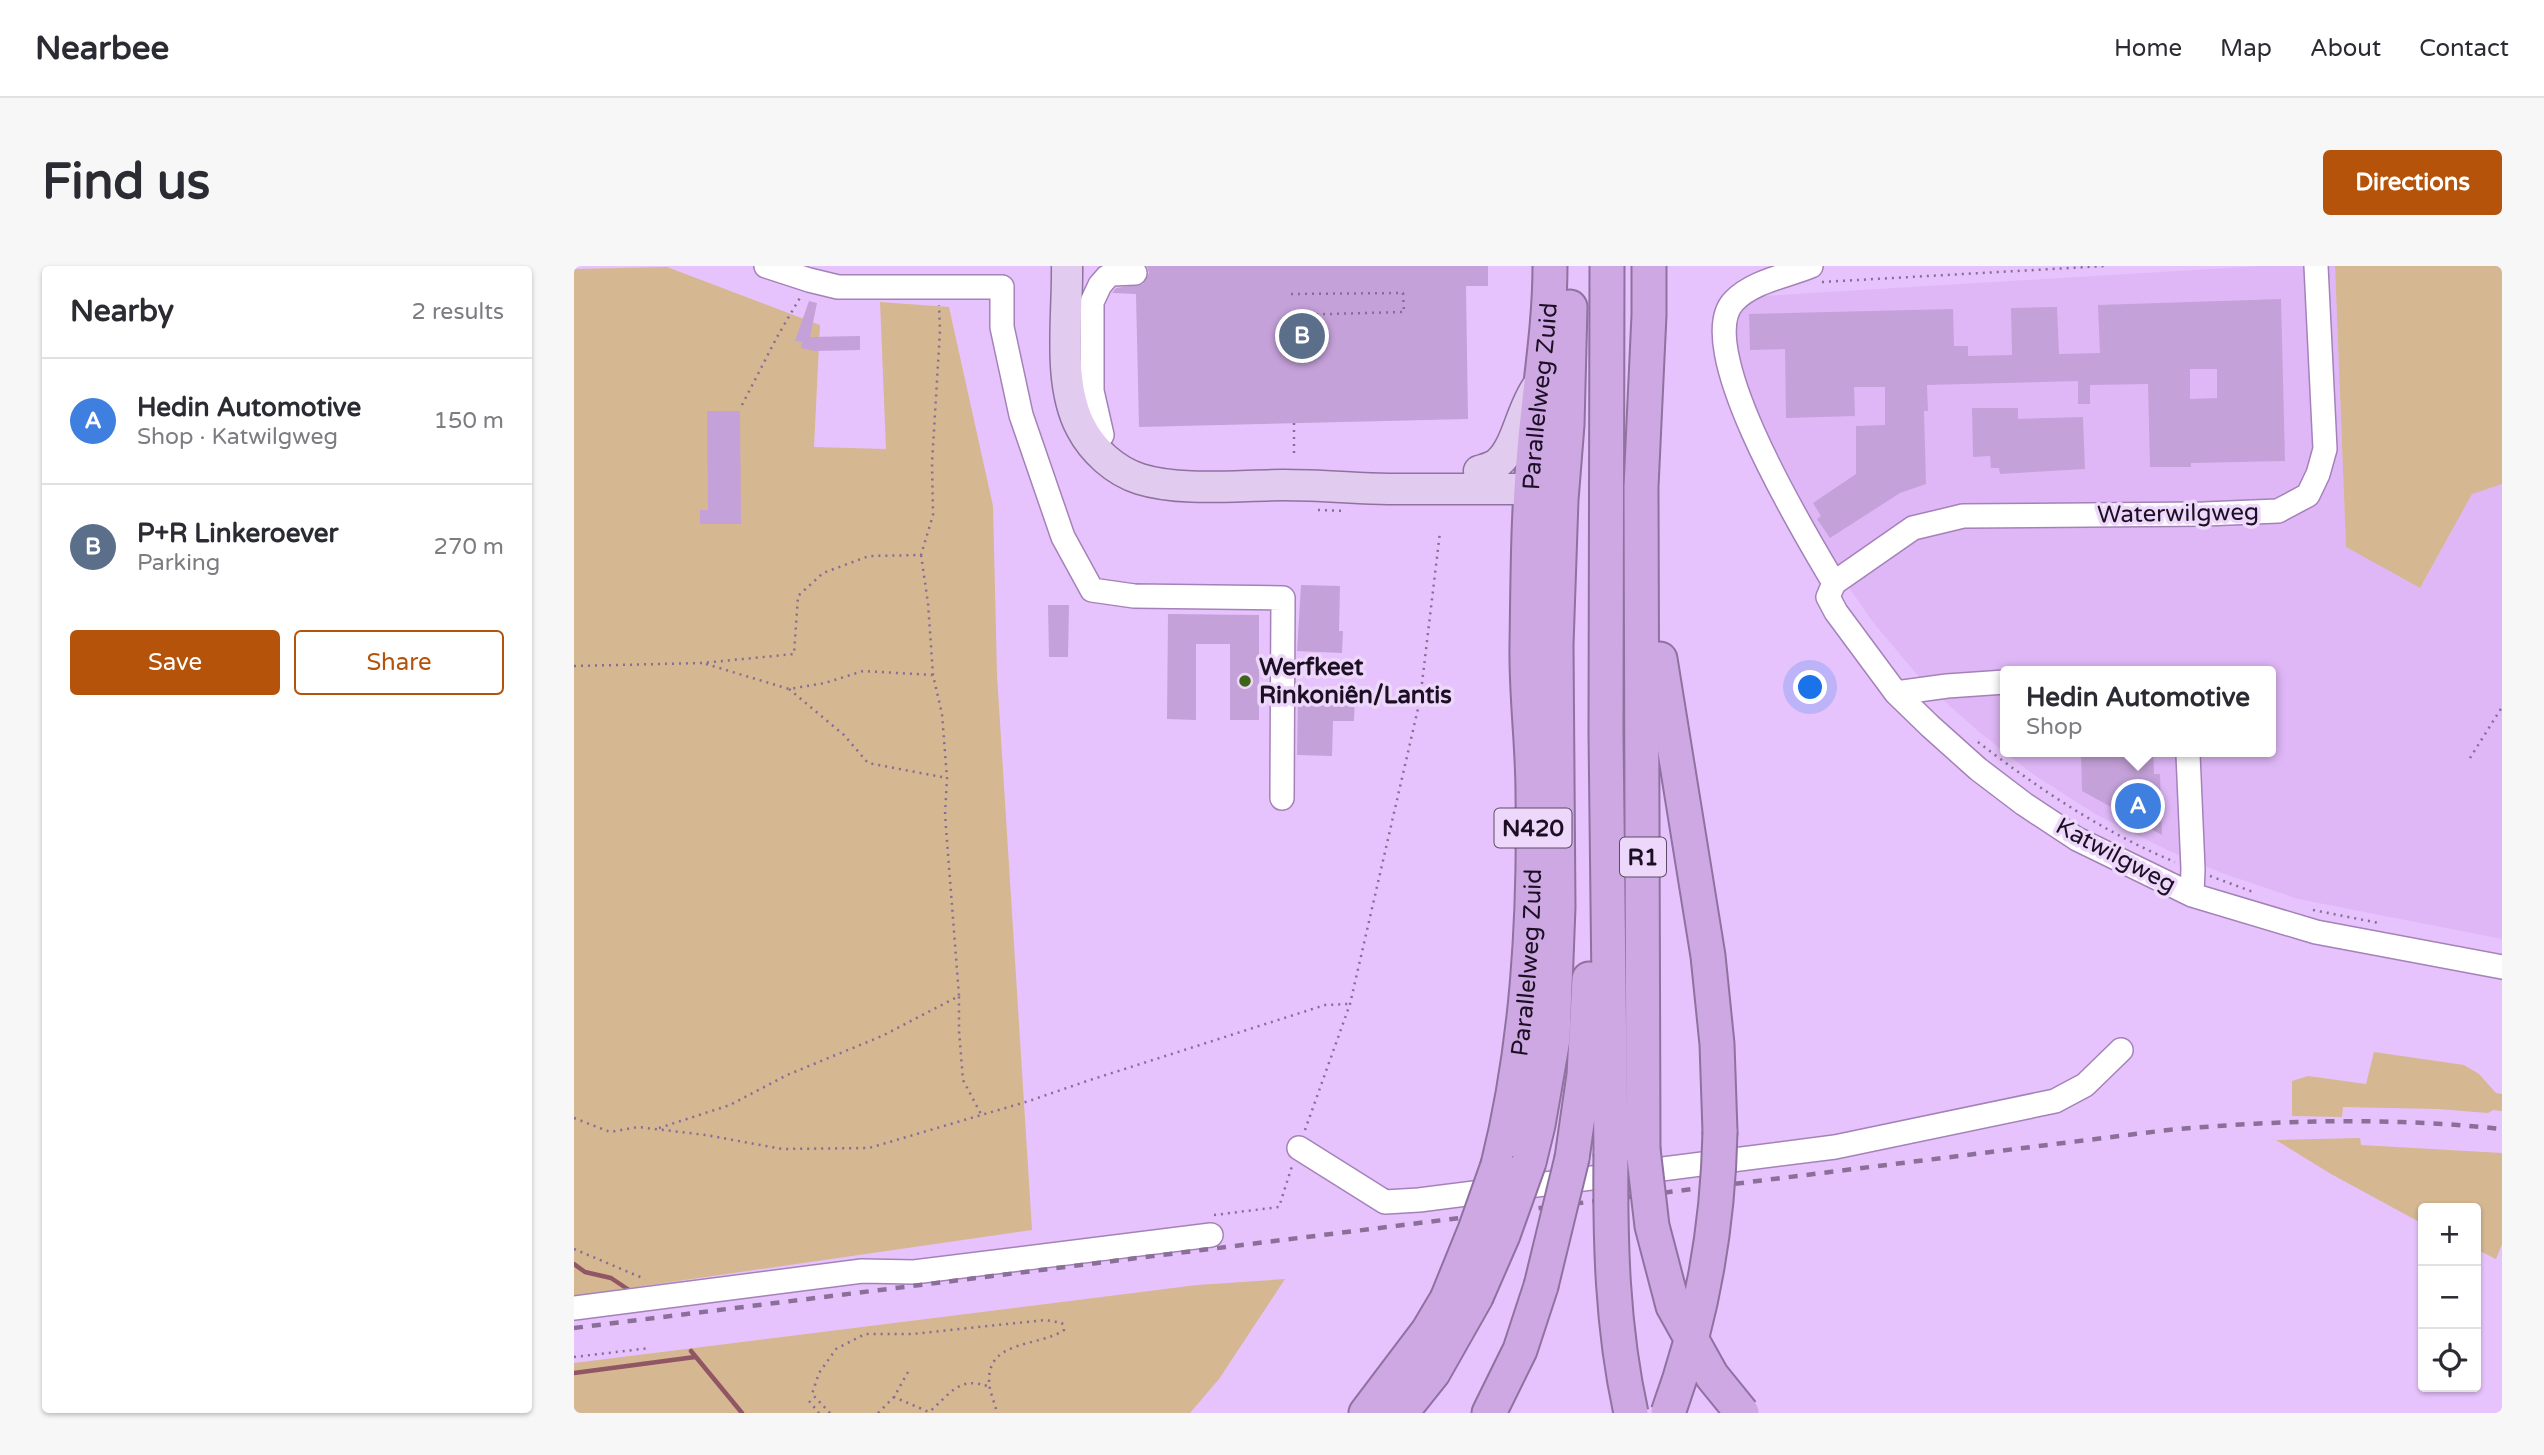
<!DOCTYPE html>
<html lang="en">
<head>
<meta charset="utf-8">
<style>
  body { margin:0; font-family:"Varela Round",sans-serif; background:#f7f7f7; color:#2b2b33 }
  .controls { position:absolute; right:21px; bottom:21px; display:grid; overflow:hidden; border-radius:7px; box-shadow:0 2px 5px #0004 }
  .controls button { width:63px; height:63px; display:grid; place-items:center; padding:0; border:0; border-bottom:2px solid #e1e1e2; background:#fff; color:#2b2b33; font:35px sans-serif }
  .you { position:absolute; left:1237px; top:422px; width:24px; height:24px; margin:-18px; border:5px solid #fff; border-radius:50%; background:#1a73e8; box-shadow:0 0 0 10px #1a73e833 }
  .badge { display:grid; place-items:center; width:46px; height:46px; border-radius:50%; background:#b45309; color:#fff; font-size:23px; font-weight:700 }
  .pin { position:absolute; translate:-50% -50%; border:4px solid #fff; box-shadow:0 2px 7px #0006 }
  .popup { position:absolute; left:1426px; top:400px; width:276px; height:91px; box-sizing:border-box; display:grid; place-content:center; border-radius:7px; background:#fff; filter:drop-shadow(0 2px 5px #0005); font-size:23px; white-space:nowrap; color:#7c7c81 }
  .popup b { font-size:26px; color:#2b2b33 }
  .popup::after { content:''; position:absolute; left:50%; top:100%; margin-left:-14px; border:14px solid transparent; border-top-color:#fff }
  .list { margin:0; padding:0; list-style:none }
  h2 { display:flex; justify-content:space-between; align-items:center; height:91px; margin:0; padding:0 28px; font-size:30px }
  h2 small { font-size:23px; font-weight:400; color:#7c7c81 }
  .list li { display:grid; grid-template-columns:46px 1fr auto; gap:21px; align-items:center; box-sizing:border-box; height:126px; padding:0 28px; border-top:2px solid #e1e1e2 }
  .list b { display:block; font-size:26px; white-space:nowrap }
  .list p { margin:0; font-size:23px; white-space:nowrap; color:#7c7c81 }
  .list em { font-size:23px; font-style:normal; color:#7c7c81 }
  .actions { display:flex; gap:14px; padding:21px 28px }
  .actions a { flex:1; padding:16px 0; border:2px solid #b45309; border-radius:7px; text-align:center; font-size:24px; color:#b45309 }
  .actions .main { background:#b45309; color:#fff }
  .icon { flex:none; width:38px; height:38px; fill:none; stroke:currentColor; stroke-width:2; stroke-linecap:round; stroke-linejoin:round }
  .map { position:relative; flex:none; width:1928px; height:1147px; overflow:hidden; border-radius:7px }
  header { display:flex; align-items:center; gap:42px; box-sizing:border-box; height:98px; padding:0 35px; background:#fff; border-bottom:2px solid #e1e1e2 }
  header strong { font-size:33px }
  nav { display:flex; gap:38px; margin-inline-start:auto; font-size:24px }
  .intro { display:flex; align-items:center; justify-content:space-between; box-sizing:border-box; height:168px; padding:0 42px }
  h1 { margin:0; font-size:49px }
  .button { padding:18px 32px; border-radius:7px; background:#b45309; color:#fff; font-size:24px; font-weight:700 }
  main { display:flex; gap:42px; padding:0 42px }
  aside { flex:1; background:#fff; border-radius:7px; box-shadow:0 2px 5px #0004 }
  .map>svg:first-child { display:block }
</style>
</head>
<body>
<header>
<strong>Nearbee</strong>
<nav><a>Home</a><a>Map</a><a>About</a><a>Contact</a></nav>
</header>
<div class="intro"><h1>Find us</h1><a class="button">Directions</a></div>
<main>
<aside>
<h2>Nearby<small>2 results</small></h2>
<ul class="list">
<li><span class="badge" style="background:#3f7fe0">A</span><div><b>Hedin Automotive</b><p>Shop · Katwilgweg</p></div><em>150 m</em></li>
<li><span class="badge" style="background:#5c6f8a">B</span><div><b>P+R Linkeroever</b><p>Parking</p></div><em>270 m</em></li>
</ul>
<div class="actions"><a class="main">Save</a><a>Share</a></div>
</aside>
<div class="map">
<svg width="1928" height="1147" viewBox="0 0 1928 1147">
  <rect width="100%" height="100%" fill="#e7c3fd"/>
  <path fill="#dfb7f7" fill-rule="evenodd" d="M1686,0H1761L1772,281L1846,322L1898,227L1928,218V673L1724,633L1648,607L1595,585L1523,549L1460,509L1405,466L1350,417L1298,355L1217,237L1157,95L1164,39L1176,33L1188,30ZM1431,405H1697V486H1431Z"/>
  <path fill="#d5b792" d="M1761,0H1928V218L1898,228L1846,322L1772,281Z
    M93,1L246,59L240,181L312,183L306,36L375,41L419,240L423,409L458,964L0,1030V3Z
    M1800,786L1890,799L1905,808L1922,827L1928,828V845L1919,844L1914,847L1864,843L1769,841L1768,851L1718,850V815L1734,810L1792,818Z
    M1786,872L1787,879L1928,887V978L1922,993L1902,983V942H1849V958L1757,908L1702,874Z
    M711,1013L645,1113L616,1147H0V1097L623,1019Z"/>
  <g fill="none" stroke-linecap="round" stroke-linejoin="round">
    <path stroke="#905663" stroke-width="4.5" d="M0,998L11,1006L37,1012L55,1024
      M117,1085L168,1147
      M0,1107L121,1091"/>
  </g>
  <path fill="#c4a1d9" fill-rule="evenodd" d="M573,0H914V20H892L894,153L565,161L562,28L538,27L542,22L569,18L575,7Z
    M1707,33L1711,195L1617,197V201H1576L1574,118L1516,119V138H1504V115L1353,119L1354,145H1350L1352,218L1326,227L1256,272L1243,253L1247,250L1239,237L1282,208V160L1311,159V121H1280L1281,150L1212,152L1211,83L1176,84L1175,48L1379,43L1380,80H1394V90L1438,89L1437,42L1483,41L1485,88L1526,87L1524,39ZM1616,103H1643V132L1616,133Z
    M235,35L243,37L236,71L286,70V84L241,85L227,82L228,76L221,75Z
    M1398,142H1444V153L1509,151L1511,203L1426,208L1425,202H1417L1416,190L1399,191Z
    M133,145H166L167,258H126V244H134Z
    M727,319L766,320L765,365H769L768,387L723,385Z
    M474,339H495L494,391H475Z
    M594,348L685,349V454H656V378H622V454L593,453Z
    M724,428L781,429L780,455H759L758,490L723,489Z
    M1507,486H1579L1580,508H1586L1588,569L1508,525Z"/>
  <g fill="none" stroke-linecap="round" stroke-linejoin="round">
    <g stroke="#a482b8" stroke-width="26">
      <path id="minor" d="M192,0L235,14L264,21H428V61L447,149L489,271L518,324L560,330L709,332L708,532
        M1237,0C1213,10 1179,15 1160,35C1116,80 1233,271 1260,317
        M1742,0L1751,183L1744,208L1734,229L1704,245L1630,248L1389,250L1339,262L1260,317L1254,331L1262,346L1322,427L1356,460L1404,503L1450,538L1503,573L1618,629L1742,666L1928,701
        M528,169L518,125V36L526,19L533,11L538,8L561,7
        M1322,427L1373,420L1431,416
        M1614,488L1619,603L1618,629
        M725,882L811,936L845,934L1261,881L1481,835L1511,819L1547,784
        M0,1042L288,1005L340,1006L637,969"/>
    </g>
    <g stroke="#8f72a0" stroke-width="33">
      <path id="major" d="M493,0C494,50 483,117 507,162C519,185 541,205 566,213C608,226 664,219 709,219C744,219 779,222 814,223C862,223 910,223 958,223L978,217
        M905,205C911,203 920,201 925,196C943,180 947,143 963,121"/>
    </g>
    <g stroke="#8f72a0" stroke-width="37">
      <g id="highway">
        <path d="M1033,0L1032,467L1037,888"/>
        <path d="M1086,393L1134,690L1143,778L1146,866"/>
        <path d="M1069,883L1067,221L1075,49V0"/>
        <path d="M998,892L1010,809L1015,713"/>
        <path d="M955,896L964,859L979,773L984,641L982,379L987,234L993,159L996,41"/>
        <path id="s1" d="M924,899C954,778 961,652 959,527C959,478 952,428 953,379C954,314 954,249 960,184C965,122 976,62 976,0"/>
        <path d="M792,1147L854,1065L873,1033"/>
        <path d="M827,1147L859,1107L902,1031"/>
        <path d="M915,1147L946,1084L967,1020"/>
      </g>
    </g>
    <path stroke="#866d95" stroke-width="2.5" stroke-dasharray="2 5" stroke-linecap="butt" d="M1248,16L1531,0
      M717,28L829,27L830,46L718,49
      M168,139L203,71L227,30
      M720,157V192
      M744,244L772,245
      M347,289L354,337L359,409L368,448L373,512L371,549L385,730
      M132,398L215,423L251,417L289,405L359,409
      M0,400L128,397L220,388L224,330L249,307L295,290L347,289L359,249L358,197L366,65L365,39
      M215,423L270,469L294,497L373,512
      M1404,476C1465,523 1529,566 1601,596
      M1896,492L1928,441
      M1636,610L1682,627
      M1739,644L1805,657
      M0,852L36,866L64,861L132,869L208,883L295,882L455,835L513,815L751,739L774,738
      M85,862L156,839L213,809L308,770L385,730V765L389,814L408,850
      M731,864L776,738L846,434L866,266
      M640,949L705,941L718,900
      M0,983L71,1013
      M0,1091L76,1082
      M334,1106L320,1131L355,1146C377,1128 384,1109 416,1121
      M235,1135L245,1147
      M256,1147L238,1128L245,1107L262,1083L291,1068H338L471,1054L488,1057L490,1064C466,1081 414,1073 415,1115C415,1125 421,1137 423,1147
      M304,1147L320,1131"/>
    <use href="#minor" stroke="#fff" stroke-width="23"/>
    <use href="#major" stroke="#e1cbee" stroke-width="30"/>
    <use href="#highway" stroke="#cda8e3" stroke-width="33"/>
    <path stroke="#8a7099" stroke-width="4.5" stroke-dasharray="9 9" stroke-linecap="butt" d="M0,1062L1594,864C1705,854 1817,851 1928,863"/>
    <g stroke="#8f72a0" stroke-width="37" stroke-linecap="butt">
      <path id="highway-bridge" d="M1069,883L1078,960L1099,1040L1138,1110L1168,1147
        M1037,888C1036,975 1038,1061 1057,1147
        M967,1020L998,892
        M902,1031L929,969L955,896
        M873,1033L901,964L924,899
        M1094,1147C1127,1057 1144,962 1146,866"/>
    </g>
    <use href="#highway-bridge" stroke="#cda8e3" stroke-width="33"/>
  </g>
  <circle fill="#3e631b" stroke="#edd7fa" stroke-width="2.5" cx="671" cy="415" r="7"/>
  <g text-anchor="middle" stroke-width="7" stroke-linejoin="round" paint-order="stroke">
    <g fill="#edd7fa" stroke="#5b4b64" stroke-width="2">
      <rect x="920.5" y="542.5" width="77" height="39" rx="5"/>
      <rect x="1046" y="571.5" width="46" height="39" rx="5"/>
    </g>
    <g font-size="23" font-weight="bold" fill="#1c0f23">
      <text x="959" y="570">N420</text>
      <text x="1069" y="599">R1</text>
    </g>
    <g font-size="24" fill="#1c0f23" stroke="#edd7fa">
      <text dy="8" stroke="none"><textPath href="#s1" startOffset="772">Parallelweg Zuid</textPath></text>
      <text transform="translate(1604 247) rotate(-1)" y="8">Waterwilgweg</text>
      <text transform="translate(1542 589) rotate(28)" y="8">Katwilgweg</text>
      <text dy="8" stroke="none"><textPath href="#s1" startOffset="205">Parallelweg Zuid</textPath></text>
    </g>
    <g font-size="24" font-weight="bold" fill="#1c0f23" stroke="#edd7fa" text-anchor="start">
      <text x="685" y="409">Werfkeet<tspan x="685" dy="28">Rinkoniên/Lantis</tspan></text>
    </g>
  </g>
</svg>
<div class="controls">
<button>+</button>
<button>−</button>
<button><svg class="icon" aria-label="locate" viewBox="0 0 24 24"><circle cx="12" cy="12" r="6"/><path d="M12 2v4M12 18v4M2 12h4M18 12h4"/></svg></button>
</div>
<div class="you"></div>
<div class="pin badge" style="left:1564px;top:540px;background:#3f7fe0">A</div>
<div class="popup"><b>Hedin Automotive</b>Shop</div>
<div class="pin badge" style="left:728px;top:70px;background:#5c6f8a">B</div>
</div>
</main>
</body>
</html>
